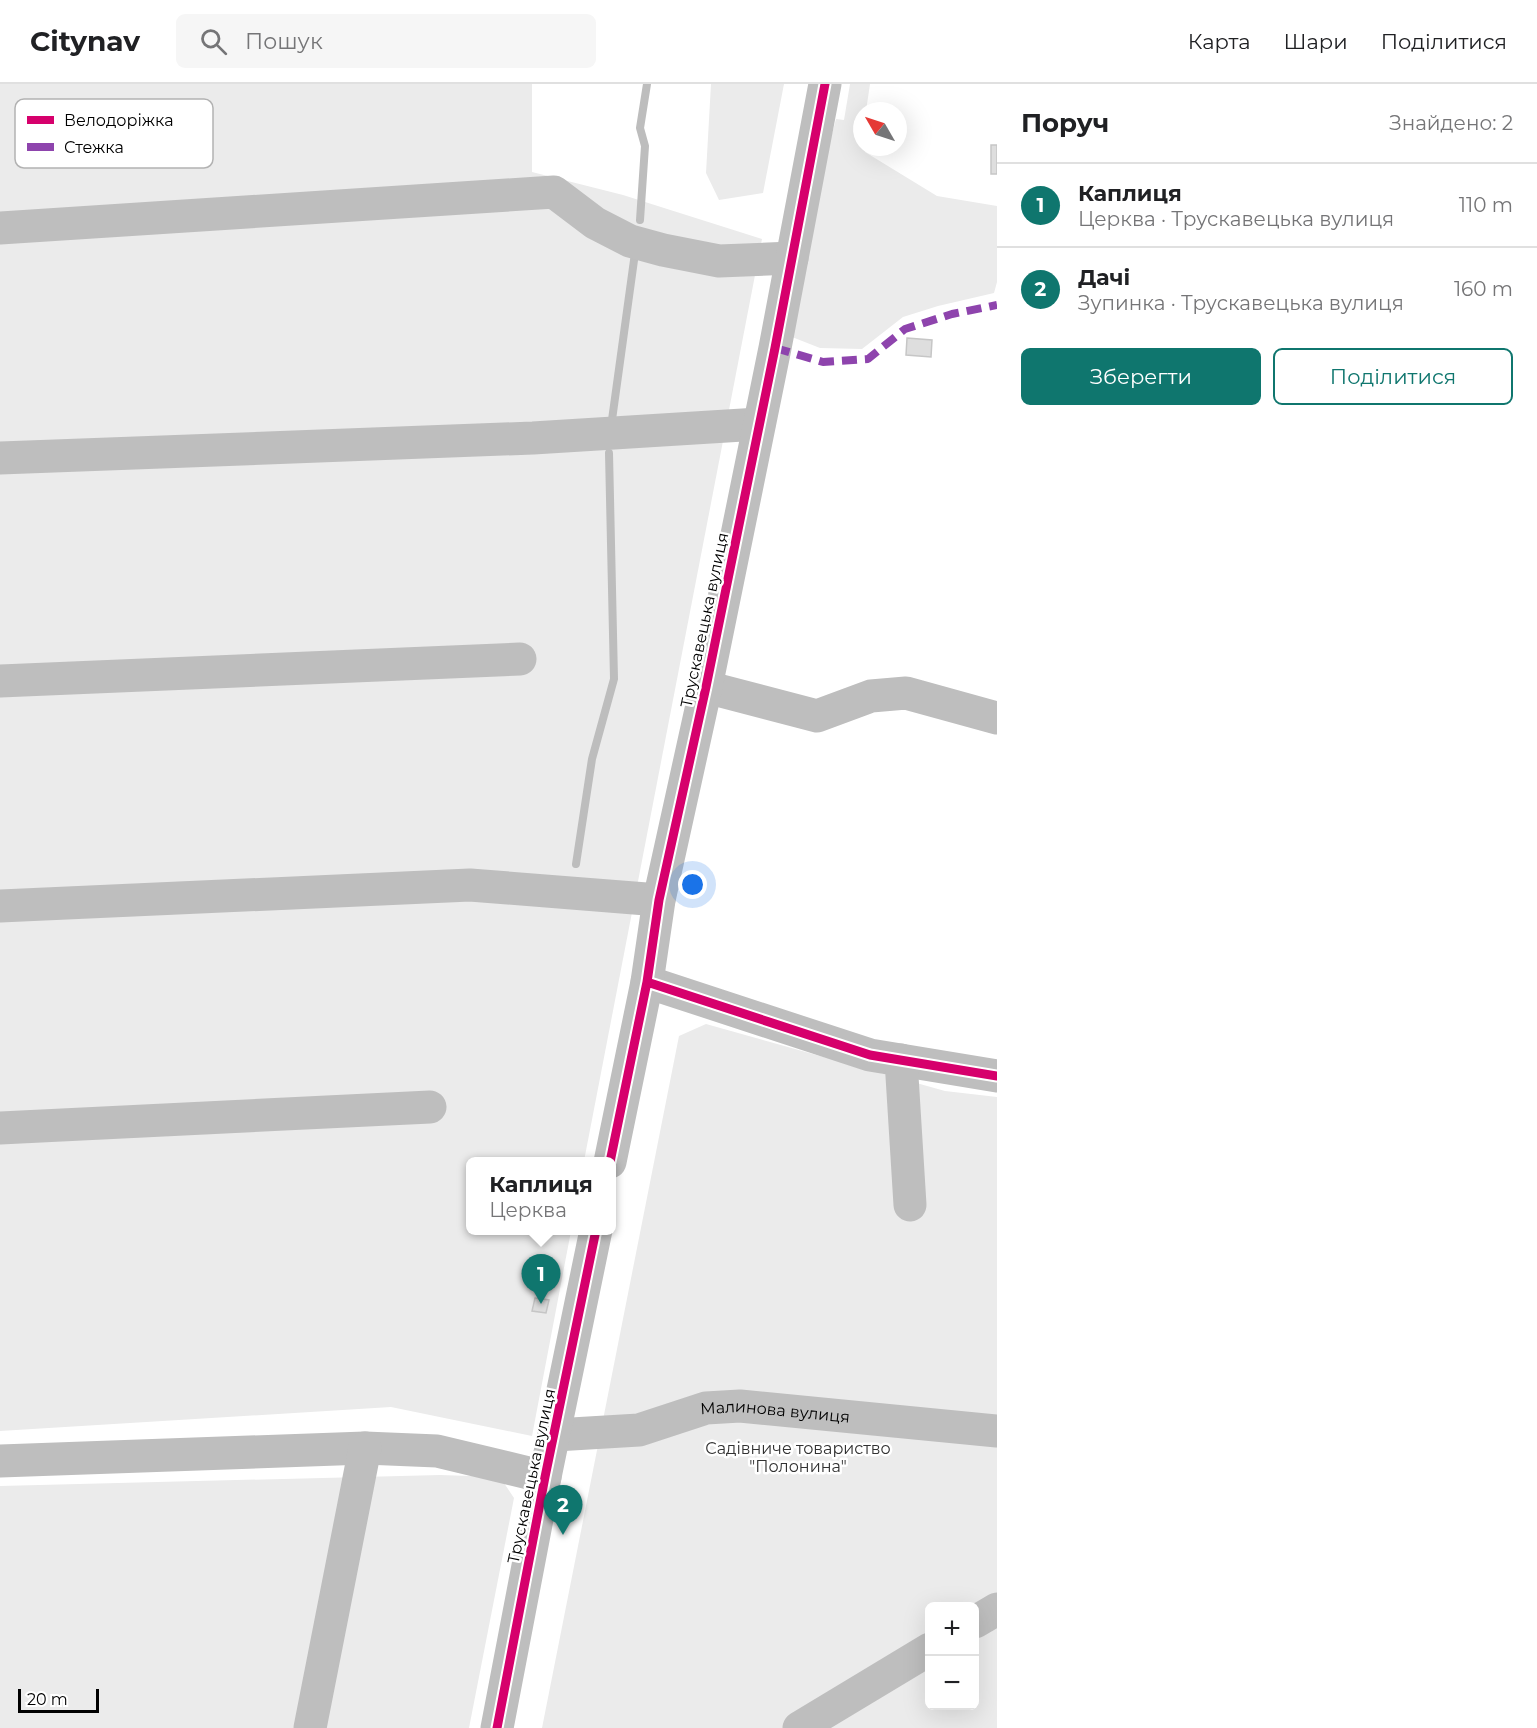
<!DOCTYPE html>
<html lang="uk">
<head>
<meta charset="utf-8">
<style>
  body { margin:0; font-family:Montserrat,sans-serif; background:#f6f6f6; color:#202124 }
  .controls { position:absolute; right:18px; bottom:18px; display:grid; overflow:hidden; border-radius:9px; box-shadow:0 6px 24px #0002 }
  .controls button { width:54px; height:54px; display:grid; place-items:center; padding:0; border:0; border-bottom:2px solid #e0e0e0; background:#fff; color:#202124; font:30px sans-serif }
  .compass { position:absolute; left:853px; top:18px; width:54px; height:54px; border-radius:50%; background:#fff; box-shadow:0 6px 24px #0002; rotate:309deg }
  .scale { position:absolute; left:18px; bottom:15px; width:81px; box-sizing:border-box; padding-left:6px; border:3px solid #000; border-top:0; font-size:16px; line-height:21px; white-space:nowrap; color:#000; -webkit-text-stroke:4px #fff; paint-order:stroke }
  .you { position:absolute; left:693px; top:801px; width:21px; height:21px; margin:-15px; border:4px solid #fff; border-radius:50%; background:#1a73e8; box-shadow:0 0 0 9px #1a73e833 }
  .badge { display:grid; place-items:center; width:39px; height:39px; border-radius:50%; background:#0f766e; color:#fff; font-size:20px; font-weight:700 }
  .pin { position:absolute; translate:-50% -50px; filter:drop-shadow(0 2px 3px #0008) }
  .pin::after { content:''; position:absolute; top:32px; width:21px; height:18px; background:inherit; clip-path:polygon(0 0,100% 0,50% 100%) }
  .popup { position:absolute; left:466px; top:1073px; width:150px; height:78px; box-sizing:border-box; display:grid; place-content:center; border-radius:9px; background:#fff; filter:drop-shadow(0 2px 4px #0005); font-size:20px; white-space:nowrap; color:#757577 }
  .popup b { font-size:22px; color:#202124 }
  .popup::after { content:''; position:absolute; left:50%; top:100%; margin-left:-12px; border:12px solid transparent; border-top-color:#fff }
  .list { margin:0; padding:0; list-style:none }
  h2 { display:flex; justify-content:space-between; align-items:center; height:78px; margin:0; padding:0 24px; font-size:26px }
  h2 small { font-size:20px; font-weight:400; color:#757577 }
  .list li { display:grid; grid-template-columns:39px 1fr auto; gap:18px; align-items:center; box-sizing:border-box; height:84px; padding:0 24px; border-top:2px solid #e0e0e0 }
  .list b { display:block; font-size:22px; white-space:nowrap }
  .list p { margin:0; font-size:20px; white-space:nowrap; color:#757577 }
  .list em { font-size:20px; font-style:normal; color:#757577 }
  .actions { display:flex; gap:12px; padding:18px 24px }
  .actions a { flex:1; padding:14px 0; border:2px solid #0f766e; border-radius:9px; text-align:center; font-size:21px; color:#0f766e }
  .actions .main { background:#0f766e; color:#fff }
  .icon { flex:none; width:33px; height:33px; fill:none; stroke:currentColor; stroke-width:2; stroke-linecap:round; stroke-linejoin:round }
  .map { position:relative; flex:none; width:997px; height:1644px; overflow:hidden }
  header { display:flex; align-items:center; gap:36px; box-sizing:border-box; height:84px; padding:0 30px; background:#fff; border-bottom:2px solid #e0e0e0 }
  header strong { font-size:28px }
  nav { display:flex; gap:33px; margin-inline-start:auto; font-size:21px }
  .search { width:420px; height:54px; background:#f6f6f6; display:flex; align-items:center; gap:15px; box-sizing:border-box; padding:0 21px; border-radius:9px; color:#757577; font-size:22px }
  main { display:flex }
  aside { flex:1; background:#fff }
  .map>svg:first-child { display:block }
</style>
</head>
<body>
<header>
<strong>Citynav</strong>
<div class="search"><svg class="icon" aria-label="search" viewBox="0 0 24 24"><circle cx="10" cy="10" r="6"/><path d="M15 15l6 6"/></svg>Пошук</div>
<nav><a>Карта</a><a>Шари</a><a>Поділитися</a></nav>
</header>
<main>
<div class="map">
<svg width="997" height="1644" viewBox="0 0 997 1644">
  <rect width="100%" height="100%" fill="#fff"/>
  <path fill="#ebebeb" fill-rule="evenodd" d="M0,0H532V88L623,111L762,155L584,1077L470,1078V1146L571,1147L532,1352L391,1323L0,1347Z
    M711,0H784L763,109L719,116L706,89Z
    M850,0H870L866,27H862V60L865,68L937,112L997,122V198L994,209L938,222L903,233L862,265L820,264L792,253L829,61L836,35L844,36Z
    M706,940L945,1007L997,1013V1644H542L679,952ZM930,1522H975V1622H930Z
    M440,1391L500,1393L514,1414L469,1644H0V1402Z"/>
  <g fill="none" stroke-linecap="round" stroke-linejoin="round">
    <path stroke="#bdbdbd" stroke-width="8" d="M640,136L645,62L640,44L647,0
      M611,343L635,169
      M576,780L592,675L614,595L609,369"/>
  </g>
  <path fill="#dedede" stroke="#c6c6c6" stroke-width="1.5" d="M991,61H997V90H991Z
    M907,254L932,256L931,273L906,271Z
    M535,1214L549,1216L546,1229L532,1227Z"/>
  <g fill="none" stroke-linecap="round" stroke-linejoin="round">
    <g stroke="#bebebe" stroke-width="33">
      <path d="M0,144L554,108L595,139L630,157L663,166L719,177L792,174"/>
      <path d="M0,374L533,354L759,340"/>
      <path d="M0,597L520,575"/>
      <path d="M706,603L817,632L871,612L906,609L997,634"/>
      <path d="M0,822L470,801L659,816"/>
      <path d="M647,898L870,971L997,992"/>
      <path d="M901,976L910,1121"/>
      <path d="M0,1044L430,1023"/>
      <path d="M610,1078L647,898L659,816L706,603L775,264L825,0"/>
      <path id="s1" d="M555,1351L639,1346L706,1324L740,1322L997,1347"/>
      <path d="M0,1377L365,1364L437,1367L545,1393"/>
      <path d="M975,1538L997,1525"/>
      <path d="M310,1644L365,1364"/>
      <path d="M497,1644L545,1393L596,1146"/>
      <path d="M799,1644L930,1565"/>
    </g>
    <path stroke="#8e44ad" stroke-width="8" stroke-dasharray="15 8" stroke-linecap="butt" d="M775,264L823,278L868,275L905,245L952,230L997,221"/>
    <g stroke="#fff" stroke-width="13">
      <path id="cycleway" d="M647,898L870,971L997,992
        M610,1078L647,898L659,816L706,603L775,264L825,0
        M497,1644L545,1393L596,1146"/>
    </g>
    <use href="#cycleway" stroke="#d6006c" stroke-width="9"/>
  </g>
  <g text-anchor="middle" stroke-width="5" stroke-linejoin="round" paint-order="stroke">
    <g font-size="16" fill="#000" stroke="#fff">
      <text transform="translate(704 536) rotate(-78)" y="6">Трускавецька вулиця</text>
      <text dy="6" stroke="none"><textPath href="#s1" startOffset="224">Малинова вулиця</textPath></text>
      <text transform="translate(531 1392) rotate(-78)" y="6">Трускавецька вулиця</text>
    </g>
    <g font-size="16" fill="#313131" stroke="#fff">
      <text x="798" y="1370">Садівниче товариство<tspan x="798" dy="18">"Полонина"</tspan></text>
    </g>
  </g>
  <rect x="15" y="15" width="198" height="69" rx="9" fill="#fff" stroke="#b2b2b2" stroke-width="1.5"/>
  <rect x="27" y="32" width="27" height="8" fill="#d6006c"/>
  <rect x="27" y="59" width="27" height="8" fill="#8e44ad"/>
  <g font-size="16" fill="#000">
    <text x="64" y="42">Велодоріжка</text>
    <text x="64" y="69">Стежка</text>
  </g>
</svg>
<div class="controls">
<button>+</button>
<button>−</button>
</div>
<svg class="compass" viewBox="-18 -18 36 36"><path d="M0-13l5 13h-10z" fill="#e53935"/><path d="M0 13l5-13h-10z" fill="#757577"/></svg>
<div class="scale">20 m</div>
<div class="you"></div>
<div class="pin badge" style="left:541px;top:1220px">1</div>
<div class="popup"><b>Каплиця</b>Церква</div>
<div class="pin badge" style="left:563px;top:1451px">2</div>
</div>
<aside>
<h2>Поруч<small>Знайдено: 2</small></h2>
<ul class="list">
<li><span class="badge">1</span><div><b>Каплиця</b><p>Церква · Трускавецька вулиця</p></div><em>110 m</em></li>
<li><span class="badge">2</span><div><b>Дачі</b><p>Зупинка · Трускавецька вулиця</p></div><em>160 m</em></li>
</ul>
<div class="actions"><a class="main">Зберегти</a><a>Поділитися</a></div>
</aside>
</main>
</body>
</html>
